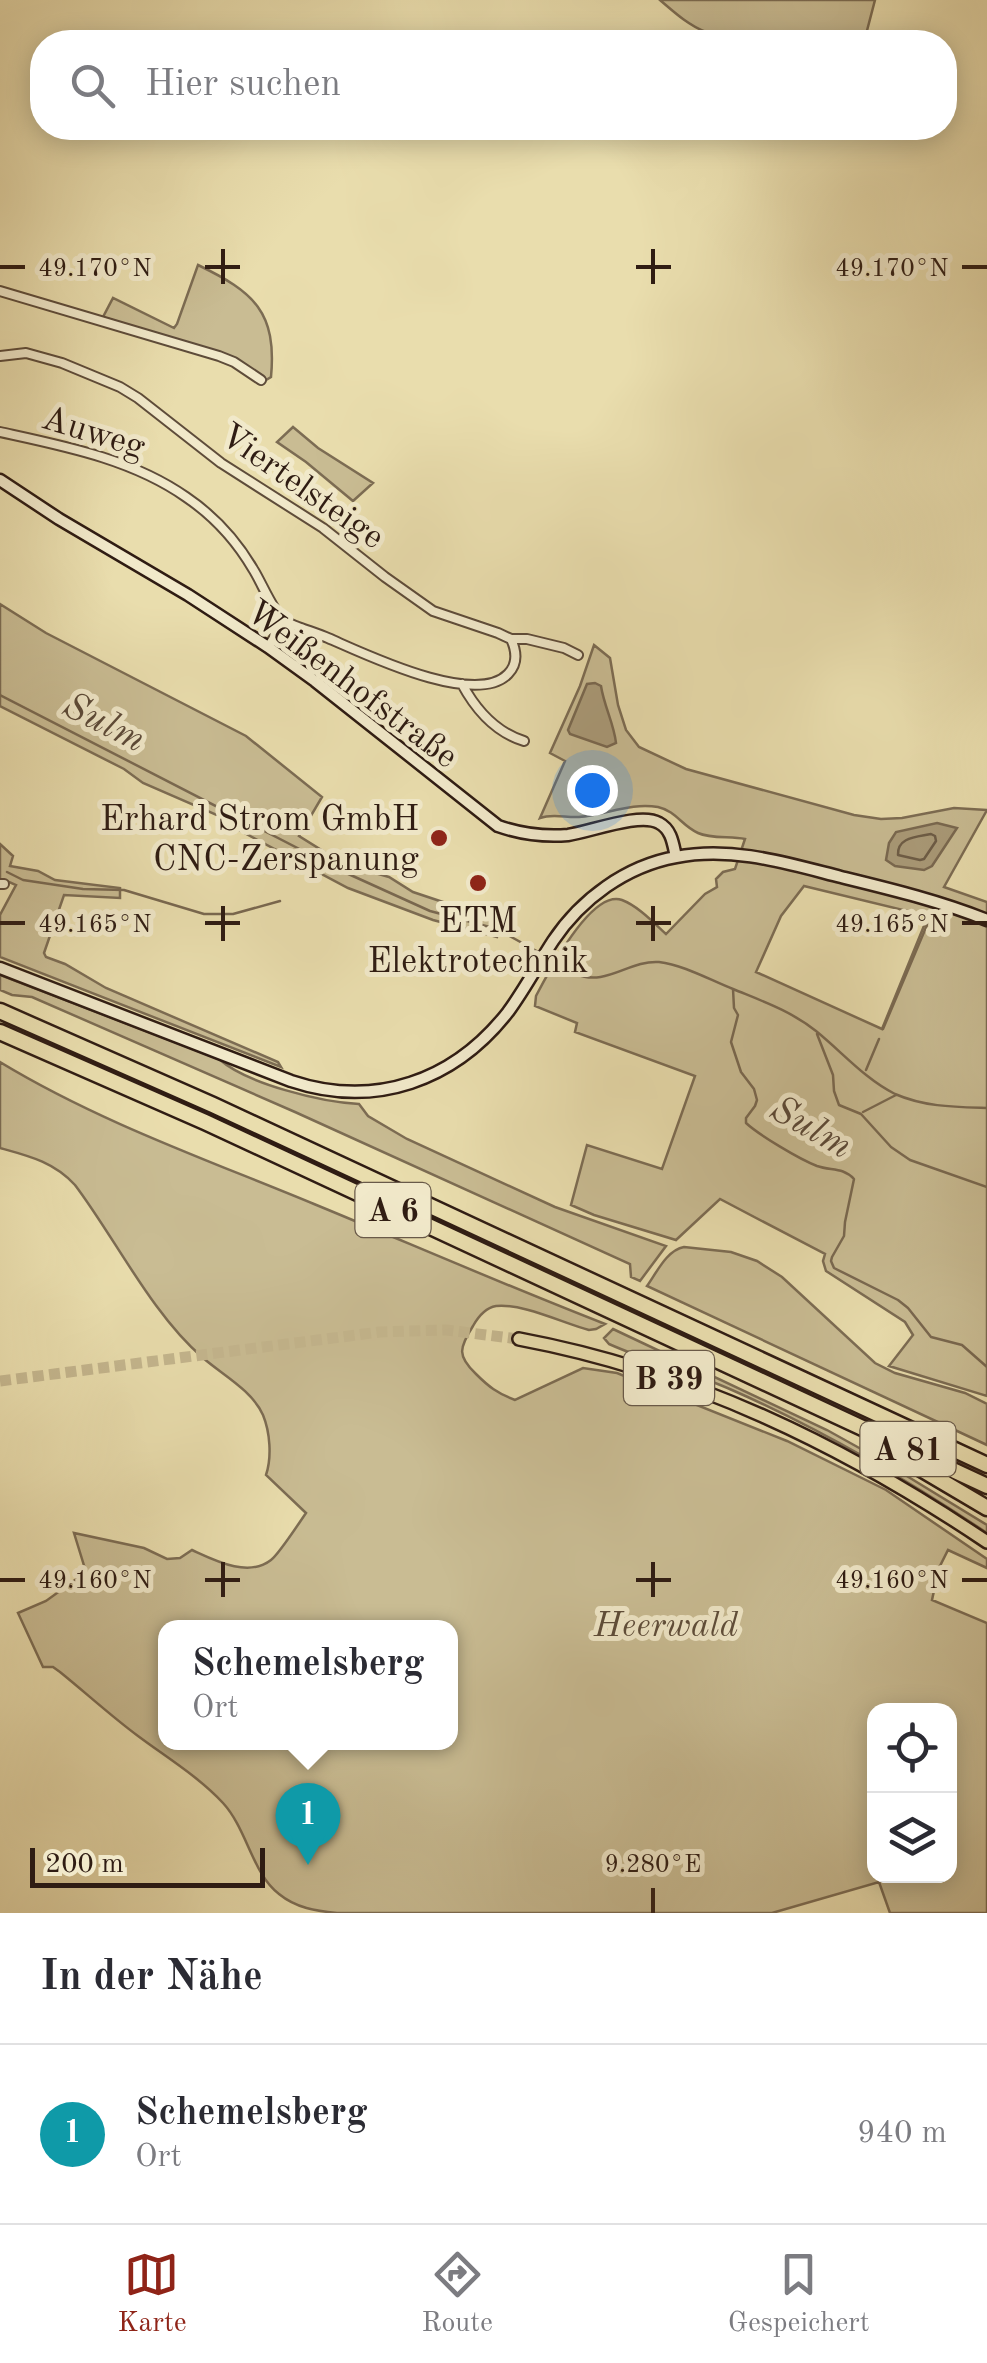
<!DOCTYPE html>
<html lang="de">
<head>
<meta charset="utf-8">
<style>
  body { margin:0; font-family:"Old Standard TT",serif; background:#f2f2f3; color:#2b2b33 }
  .controls { position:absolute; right:30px; bottom:30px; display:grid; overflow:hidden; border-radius:20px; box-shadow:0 5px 25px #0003 }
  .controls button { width:90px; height:90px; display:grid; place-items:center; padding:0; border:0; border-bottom:2px solid #e1e1e2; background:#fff; color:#2b2b33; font:50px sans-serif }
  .scale { position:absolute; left:30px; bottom:25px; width:235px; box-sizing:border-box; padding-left:10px; border:5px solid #2f1c13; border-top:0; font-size:28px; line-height:35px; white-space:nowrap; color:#2f1c13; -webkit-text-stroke:8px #f1e9ca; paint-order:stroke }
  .you { position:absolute; left:592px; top:790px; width:35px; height:35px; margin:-25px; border:8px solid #fff; border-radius:50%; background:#1a73e8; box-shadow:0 0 0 15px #1a73e833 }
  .badge { display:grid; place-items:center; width:65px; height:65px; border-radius:50%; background:#8f2418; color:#fff; font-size:32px; font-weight:700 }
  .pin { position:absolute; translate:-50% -82px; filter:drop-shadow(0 2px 5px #0008) }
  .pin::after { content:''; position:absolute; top:52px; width:35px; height:30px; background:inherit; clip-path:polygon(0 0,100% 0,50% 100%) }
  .popup { position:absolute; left:158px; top:1620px; width:300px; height:130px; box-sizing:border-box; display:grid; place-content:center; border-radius:20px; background:#fff; filter:drop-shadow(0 2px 8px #0005); font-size:32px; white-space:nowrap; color:#7c7c81 }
  .popup b { font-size:38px; color:#2b2b33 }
  .popup::after { content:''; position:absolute; left:50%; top:100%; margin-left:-20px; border:20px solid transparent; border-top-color:#fff }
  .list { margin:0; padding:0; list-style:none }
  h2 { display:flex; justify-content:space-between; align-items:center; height:130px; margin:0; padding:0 40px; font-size:42px }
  h2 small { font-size:32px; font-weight:400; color:#7c7c81 }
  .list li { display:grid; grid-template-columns:65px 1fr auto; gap:30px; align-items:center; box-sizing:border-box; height:180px; padding:0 40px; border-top:2px solid #e1e1e2 }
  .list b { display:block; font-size:38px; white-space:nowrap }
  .list p { margin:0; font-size:32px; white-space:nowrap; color:#7c7c81 }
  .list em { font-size:32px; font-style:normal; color:#7c7c81 }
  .icon { flex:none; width:55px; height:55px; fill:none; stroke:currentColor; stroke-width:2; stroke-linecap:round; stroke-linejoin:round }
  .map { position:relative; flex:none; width:987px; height:1913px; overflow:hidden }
  .search { position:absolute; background:#fff; box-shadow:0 5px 25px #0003; left:30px; right:30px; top:30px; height:110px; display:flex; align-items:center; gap:25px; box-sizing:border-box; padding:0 35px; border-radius:40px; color:#7c7c81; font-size:38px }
  .sheet { height:310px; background:#fff }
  nav { display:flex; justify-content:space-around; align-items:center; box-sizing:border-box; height:140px; border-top:2px solid #e1e1e2; background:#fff; font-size:28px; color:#7c7c81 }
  nav a { display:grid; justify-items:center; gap:5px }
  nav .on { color:#8f2418 }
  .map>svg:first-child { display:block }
</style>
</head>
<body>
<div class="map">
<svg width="987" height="1913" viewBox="0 0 987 1913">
  <rect width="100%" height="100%" fill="#e9ddad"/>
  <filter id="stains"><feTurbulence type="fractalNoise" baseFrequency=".002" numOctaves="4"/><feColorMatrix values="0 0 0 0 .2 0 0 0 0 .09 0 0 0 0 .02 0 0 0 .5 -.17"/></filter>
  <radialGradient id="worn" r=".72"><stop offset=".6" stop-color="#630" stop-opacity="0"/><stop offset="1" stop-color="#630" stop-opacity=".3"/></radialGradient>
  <path fill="#c9bc93" stroke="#7c6c53" stroke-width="2.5" fill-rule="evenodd" d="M660,0H875L864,42C815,43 752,50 706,32C688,25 674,12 660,0Z
    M198,265C254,292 277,312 271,377L266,380L236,360L103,317L113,298L174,328L177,324Z
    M293,427L318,448L373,483L353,501L306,462L277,442Z
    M0,604L46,633L246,736L322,797L299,836L344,864L389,877L413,892L503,922L497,937L433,920L348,888L235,828L217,815L143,783L124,769L0,706Z
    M594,645L610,658L618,705L626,730L639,747L686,769L854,815L881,819L902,818L954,808L987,810L944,887L987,902V1396L889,1366L913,1335L905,1322L826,1271L823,1261L825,1254L720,1199L676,1240L594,1215L571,1205L587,1145L662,1169L695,1076L575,1032L577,1023L535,1006L536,996C547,975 591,889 622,900C638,906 654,923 666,934L705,894L717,887L716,879L723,872L735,869L745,839C731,836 711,839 698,833C682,826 676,811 658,807C631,802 606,815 579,817C566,818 553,813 540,818L565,761L550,753L580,686ZM804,886L928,916L882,1029L756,972L781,916Z
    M0,844L13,856L10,866L38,871L55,880L120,888V898L64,895L44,953L46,957L65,964L106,988L278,1062L281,1067L0,957V915L16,885L0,878Z
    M0,975L219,1059C247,1084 321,1102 359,1104L368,1116L407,1139L555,1207L666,1246L640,1281L631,1277L630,1264L295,1112L32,997L12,995L0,990Z
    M0,1062C99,1122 208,1160 314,1204C411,1244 507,1286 605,1324L596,1329L589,1330C563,1323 522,1303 496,1306C485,1308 478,1317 473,1326C459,1348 457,1356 476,1374C489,1387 497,1393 515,1400L583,1368L617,1373L787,1441L886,1490L987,1559V1568L948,1550L939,1568L932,1600L987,1623V1913H890L879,1882L772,1913H337C316,1911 296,1908 279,1894C253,1875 247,1829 223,1803C199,1777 166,1757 138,1736C111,1716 86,1693 60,1672L53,1667H43L18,1613L46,1601L86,1572L74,1533L144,1548L167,1559L180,1558L192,1550C214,1560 248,1578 271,1560C279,1554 299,1523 306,1513L266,1475C272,1457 270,1432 263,1415C252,1390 221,1374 202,1357C152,1314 115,1238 75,1185C54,1162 29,1156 0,1148ZM166,1628H450V1742H166ZM874,1710H950V1876H874Z
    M684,1247L731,1252L757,1261L782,1277L875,1363L895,1373L965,1393L987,1404V1445L647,1286C657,1272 667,1250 684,1247Z
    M613,1329L827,1430L879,1459L987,1525V1533C906,1479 821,1429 732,1390C692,1372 649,1362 609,1344L604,1338Z"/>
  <path fill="#aa9b79" stroke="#796850" stroke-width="2.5" d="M595,683L601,686C604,706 614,724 616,743L607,747L570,734L568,730L587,684Z
    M937,823L957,828L932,866L924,870L895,866L886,860L889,843L896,832Z"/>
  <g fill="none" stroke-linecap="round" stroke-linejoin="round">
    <path stroke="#6c5c46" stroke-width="2.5" d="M931,834L935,836L936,841L924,859L920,860L898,855C897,837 917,837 931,834Z"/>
    <path stroke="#796850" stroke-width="2.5" d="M0,695L344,872L430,911L497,929L542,954
      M7,872L23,880L83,889L124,890L204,914H233L280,901
      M549,958C558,963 567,970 576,974C606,987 629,960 659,962C684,965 710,980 733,989L734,1008L738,1015L731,1042L741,1072L754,1089L757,1100L755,1106L746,1118V1123C759,1135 799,1159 817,1166C831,1171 843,1167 854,1179L845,1222L844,1236L832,1257L831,1261L834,1268L898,1300L908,1308L931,1337L962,1345L987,1367
      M733,989C762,1001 791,1011 816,1031C842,1052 865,1079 895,1094C925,1107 955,1107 987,1108
      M883,1029L930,918
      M817,1034L833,1075L834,1091L839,1105L861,1114L891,1147L910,1160L987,1187
      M866,1070L879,1039
      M863,1112L896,1095"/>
    <path stroke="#c4b68e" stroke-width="11" stroke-dasharray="11 5.5" stroke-linecap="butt" d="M0,1381L380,1332L446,1330L519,1339"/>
    <g stroke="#5e4c3a" stroke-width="12">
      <path id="street" d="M0,291L219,356L234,362L261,380
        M0,356L26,353L62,363L120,387L138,398L221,463L323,528L385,577L433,611L498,633L511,639H527L564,648L578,655
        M0,432C64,446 132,459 186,497C214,516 236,540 253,569C261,581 274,614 285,621C293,626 317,633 328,638C363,653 475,708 508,674C518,664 517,652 511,639
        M268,647L285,621
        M462,684C476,710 495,732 524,741
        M0,884H4"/>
    </g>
    <g stroke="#2f1c13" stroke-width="15">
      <path id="secondary" d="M0,480L59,519L188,595L268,647L315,681L498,826C521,834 544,837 568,835C590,832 640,812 659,823C672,830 673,844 676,857
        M0,968L291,1081C375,1109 454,1081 508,1012C525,989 538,964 553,941C581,899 626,866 676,857C732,846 786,863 841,877C890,889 940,901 987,920"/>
    </g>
    <g stroke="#2f1c13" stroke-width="16">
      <path id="primary" d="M519,1339C690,1371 843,1445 987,1542"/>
    </g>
    <g stroke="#2f1c13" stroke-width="19">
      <path id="highway" d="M0,1011L213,1105L987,1465
        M0,1032L205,1122L987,1486
        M872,1440L987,1508"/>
    </g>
    <use href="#street" stroke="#f1e9ca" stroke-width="8"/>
    <use href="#secondary" stroke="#f1e9ca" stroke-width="10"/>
    <use href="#primary" stroke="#e9ddad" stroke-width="11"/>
    <use href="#highway" stroke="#e9ddad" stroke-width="14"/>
  </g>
  <path fill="none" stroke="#2f1c13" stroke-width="4" d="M223,249V284M653,249V284M0,267H25M205,267H240M636,267H671M962,267H987M223,906V941M653,906V941M0,923H25M205,923H240M636,923H671M962,923H987M223,1562V1597M653,1562V1597M0,1580H25M205,1580H240M636,1580H671M962,1580H987M653,1888V1913"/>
  <g fill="#8f2418" stroke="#f1e9ca" stroke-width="4">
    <circle cx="439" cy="838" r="10"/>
    <circle cx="478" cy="883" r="10"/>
  </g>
  <g text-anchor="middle" stroke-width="10" stroke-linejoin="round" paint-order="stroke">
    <g fill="#f1e9ca" stroke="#695a4a" stroke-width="2.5">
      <rect x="355.5" y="1183" width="75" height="54" rx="8"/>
      <rect x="624" y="1351" width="90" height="54" rx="8"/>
      <rect x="860.5" y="1422" width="95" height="54" rx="8"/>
    </g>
    <g font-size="32" font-weight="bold" fill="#2f1c13">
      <text x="393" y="1221">A 6</text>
      <text x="669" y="1389">B 39</text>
      <text x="908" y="1460">A 81</text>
    </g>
    <g font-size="35" fill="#2f1c13" stroke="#f1e9ca">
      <text transform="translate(94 431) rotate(17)" y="12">Auweg</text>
      <text transform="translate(303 485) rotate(35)" y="12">Viertelsteige</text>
      <text transform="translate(353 683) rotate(37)" y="12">Weißenhofstraße</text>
    </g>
    <g font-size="35" fill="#2f1c13" stroke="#f1e9ca" text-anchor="end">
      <text x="419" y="830">Erhard Strom GmbH<tspan x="419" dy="40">CNC-Zerspanung</tspan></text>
      <text x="478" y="932" text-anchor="middle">ETM<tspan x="478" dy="40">Elektrotechnik</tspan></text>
    </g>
    <g font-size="35" font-style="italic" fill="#5d4c39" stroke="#f1e9ca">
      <text x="666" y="1636">Heerwald</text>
    </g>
    <g font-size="38" font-style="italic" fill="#5a4837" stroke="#f1e9ca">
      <text transform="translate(105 721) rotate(27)" y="13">Sulm</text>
      <text transform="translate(812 1126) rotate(30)" y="13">Sulm</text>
    </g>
  </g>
  <g font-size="25" text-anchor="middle" fill="#2f1c13" stroke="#f1e9ca" stroke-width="10" stroke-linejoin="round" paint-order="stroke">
    <text x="95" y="276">49.170°N</text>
    <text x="892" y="276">49.170°N</text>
    <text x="95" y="932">49.165°N</text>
    <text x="892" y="932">49.165°N</text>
    <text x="95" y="1588">49.160°N</text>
    <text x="892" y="1588">49.160°N</text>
    <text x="653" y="1872">9.280°E</text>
  </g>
  <rect width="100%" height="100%" filter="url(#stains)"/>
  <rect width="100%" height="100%" fill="url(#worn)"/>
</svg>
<div class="controls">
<button><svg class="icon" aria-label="locate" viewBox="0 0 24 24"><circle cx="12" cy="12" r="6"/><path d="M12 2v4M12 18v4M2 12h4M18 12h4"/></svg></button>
<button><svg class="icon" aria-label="layers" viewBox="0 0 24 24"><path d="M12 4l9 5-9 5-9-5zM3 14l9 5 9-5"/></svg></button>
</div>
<div class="scale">200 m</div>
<div class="you"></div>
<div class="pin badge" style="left:308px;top:1865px;background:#0f9aa8">1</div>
<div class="popup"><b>Schemelsberg</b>Ort</div>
<div class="search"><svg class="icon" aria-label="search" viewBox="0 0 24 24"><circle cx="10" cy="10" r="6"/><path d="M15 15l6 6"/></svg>Hier suchen</div>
</div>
<section class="sheet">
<h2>In der Nähe<small></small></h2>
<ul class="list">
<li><span class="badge" style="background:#0f9aa8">1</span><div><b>Schemelsberg</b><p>Ort</p></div><em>940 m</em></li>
</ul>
</section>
<nav>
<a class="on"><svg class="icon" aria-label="map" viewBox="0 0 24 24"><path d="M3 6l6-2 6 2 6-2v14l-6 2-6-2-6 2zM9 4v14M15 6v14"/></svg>Karte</a>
<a><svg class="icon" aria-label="directions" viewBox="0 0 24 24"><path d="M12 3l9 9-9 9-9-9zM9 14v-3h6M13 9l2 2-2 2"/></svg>Route</a>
<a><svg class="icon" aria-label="saved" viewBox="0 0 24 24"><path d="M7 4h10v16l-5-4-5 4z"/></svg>Gespeichert</a>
</nav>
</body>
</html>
